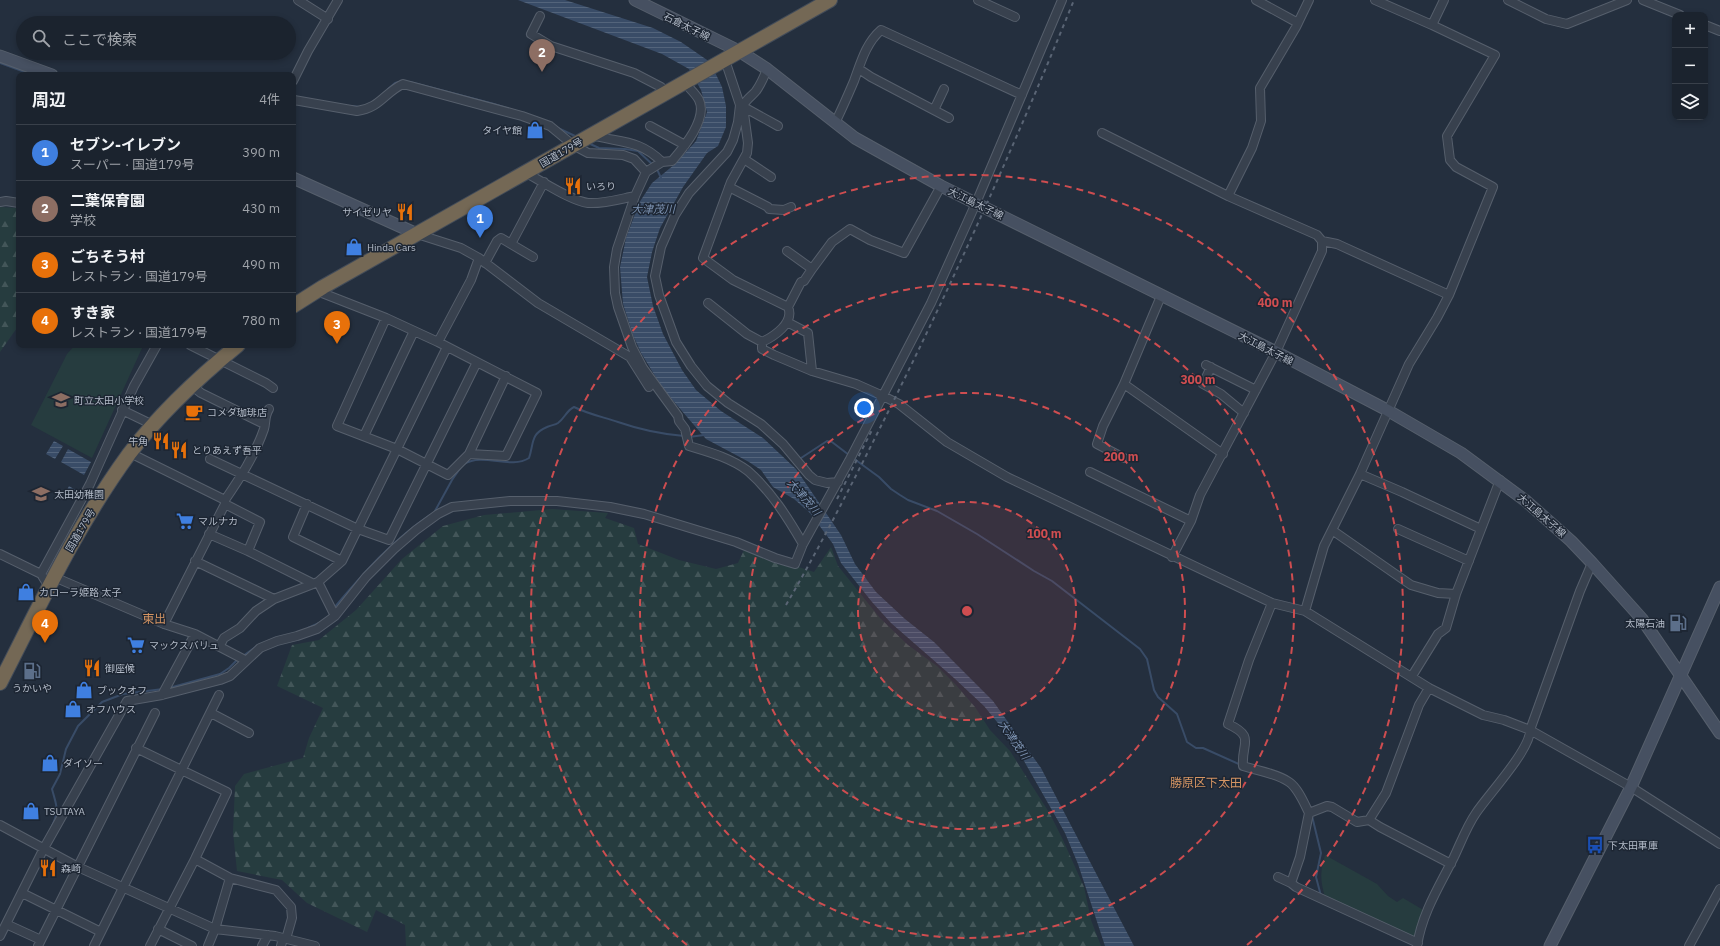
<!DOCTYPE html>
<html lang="ja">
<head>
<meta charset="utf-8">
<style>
  body { margin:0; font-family:"IBM Plex Sans","Noto Sans JP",sans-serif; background:#242b36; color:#f1f3f6 }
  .controls { position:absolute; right:12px; top:12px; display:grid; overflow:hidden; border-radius:8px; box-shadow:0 2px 6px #0003 }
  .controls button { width:36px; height:36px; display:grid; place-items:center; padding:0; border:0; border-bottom:1px solid #39404a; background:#1b232e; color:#f1f3f6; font:20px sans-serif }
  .you { position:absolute; left:864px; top:408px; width:14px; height:14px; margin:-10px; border:3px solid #fff; border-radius:50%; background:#1a73e8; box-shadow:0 0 0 6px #1a73e833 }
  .badge { display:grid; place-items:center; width:26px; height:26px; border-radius:50%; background:#8c9099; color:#fff; font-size:13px; font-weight:700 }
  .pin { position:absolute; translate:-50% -33px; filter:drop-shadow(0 1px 2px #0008) }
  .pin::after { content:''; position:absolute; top:21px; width:14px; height:12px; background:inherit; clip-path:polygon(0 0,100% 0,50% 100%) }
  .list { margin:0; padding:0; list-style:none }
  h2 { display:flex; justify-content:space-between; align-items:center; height:52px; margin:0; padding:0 16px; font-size:17px }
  h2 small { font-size:13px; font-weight:400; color:#a0a4aa }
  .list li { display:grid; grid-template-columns:26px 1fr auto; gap:12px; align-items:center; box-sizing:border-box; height:56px; padding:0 16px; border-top:1px solid #39404a }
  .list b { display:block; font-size:15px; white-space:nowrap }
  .list p { margin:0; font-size:13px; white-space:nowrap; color:#a0a4aa }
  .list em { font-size:13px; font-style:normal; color:#a0a4aa }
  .icon { flex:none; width:22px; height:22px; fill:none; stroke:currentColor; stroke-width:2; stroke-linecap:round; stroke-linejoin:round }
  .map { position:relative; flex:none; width:1720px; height:946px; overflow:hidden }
  .search { position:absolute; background:#1b232e; box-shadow:0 2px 6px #0003; left:16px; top:16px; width:280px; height:44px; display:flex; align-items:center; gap:10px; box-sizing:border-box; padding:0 14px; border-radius:22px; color:#a0a4aa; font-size:15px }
  .panel { position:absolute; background:#1b232e; box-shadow:0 2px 6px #0003; left:16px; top:72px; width:280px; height:276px; border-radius:8px }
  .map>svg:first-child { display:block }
</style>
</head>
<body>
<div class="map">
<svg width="1720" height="946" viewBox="0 0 1720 946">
  <defs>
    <pattern id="forest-firs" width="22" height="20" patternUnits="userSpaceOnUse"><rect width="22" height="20" fill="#263c3f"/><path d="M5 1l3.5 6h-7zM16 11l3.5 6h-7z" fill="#435659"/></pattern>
    <pattern id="water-rules" width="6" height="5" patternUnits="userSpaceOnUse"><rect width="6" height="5" fill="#394c67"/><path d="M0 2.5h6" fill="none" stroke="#53647b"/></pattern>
  </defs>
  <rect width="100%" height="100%" fill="#242f3e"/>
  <path fill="#263c3f" d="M75,345L143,346L92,458L31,425L67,354Z
    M1325,855L1377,884L1388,896L1397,902L1403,898L1425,911L1414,939L1325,897C1320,880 1320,872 1325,855Z"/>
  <path fill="url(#forest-firs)" d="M0,207L19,208V325L0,352Z
    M552,509L608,513L605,518L634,528L638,544L679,560L716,569L738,563L744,550L780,565L786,563L814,572L831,547L838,566L880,618L908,645L937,666L956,685L975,707L990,730L1010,751L1050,814L1063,840L1084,887L1091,920L1101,946H406L405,925L376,910L367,932L307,903L282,880L237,871L233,832L235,786L244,774L303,758L309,738L323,708L277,686L292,645L319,640L356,610L402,559L443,526L484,515Z"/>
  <path fill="url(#water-rules)" d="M518,0H565L653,28L681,42L710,62L722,87L726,106V127L718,146L707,153L683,187L660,228L652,252L647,277L653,306L663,334L682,370L696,390L721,411L763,438L796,469L841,535L855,564L876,592L905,619L934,642L993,701L1041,768L1134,946H1105L1078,864L1065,833L1024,761L1006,733L984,706L954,678L891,623L872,602L841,563L833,544L810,513L794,499L773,487L761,470L749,462L706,439L663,389L641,353L633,335L623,304L620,267L626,238L639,203L652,183L675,164L696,141L707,112L701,90L689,69L662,54Z
    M54,441L63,446L55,459L46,454Z
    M68,449L91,462L84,475L61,462Z
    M69,486L77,491L74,496L66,492Z"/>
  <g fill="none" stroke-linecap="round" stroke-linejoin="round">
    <path stroke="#394c67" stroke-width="2" d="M0,63L33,75
      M410,82L494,104L538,118
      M388,89L395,83L399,82
      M351,106L360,107
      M558,128L575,136
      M588,143L599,148L625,149L638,151L653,165
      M656,167L661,178
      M689,437L704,435
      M853,458L879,477L891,489L900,495L908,500L937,511L977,534L1034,571L1052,581L1140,649L1147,659L1154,690L1158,697L1177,714L1187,742L1196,748H1203L1241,765
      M798,460L827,441L832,442L849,455
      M464,464C484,452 510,470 529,458C534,444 530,434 547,427C551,425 555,425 558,423C565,418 566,411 574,407C588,414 603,417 618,422C641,430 660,434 684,436
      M435,511L452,480L461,467
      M333,609C364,573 390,542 430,515
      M308,628L319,623
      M243,656L257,646
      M169,688L220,674L229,668L238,659
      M1312,816L1321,853L1316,877L1321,896
      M51,828C60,810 57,808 52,789L60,774L66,749L78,726L102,702L123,694L163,689"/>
    <g stroke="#565f6c" stroke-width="10">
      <path id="street" d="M298,0L328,19
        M978,0L1015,17
        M1256,0L1298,23
        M1508,0L1546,19L1567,24L1627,0
        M1643,0L1680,15
        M540,16L531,34L551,46L634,73L661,87L667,93
        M1432,25L1444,0
        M1705,25L1720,31
        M725,60L740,105L738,122L733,140L727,152L689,193L675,215L661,247L655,276L659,295L676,342L691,366L707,386L728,403L761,424L783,444L809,475L815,480L827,483L838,482
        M767,69C764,77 761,84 756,91C752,96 746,99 743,106L748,143L747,153L731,182L703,258L733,280L788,307
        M859,69L871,77L949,118
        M293,81L308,51L338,0
        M293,101L294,100L357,111C380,108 384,93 403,84L522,116L550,126L573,145L588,153L623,155L634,159L646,172
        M740,105L778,126
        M934,110L944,89
        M835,123C842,109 848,95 854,81C861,62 866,43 881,30L1022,95
        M650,126L685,145
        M1102,133L1228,196L1317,235L1322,241V251L1276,352L1200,495L1191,521L1172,557
        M591,135C620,143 639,139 662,162L672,161C683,148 708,119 699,100C696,94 689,88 685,83
        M744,159L771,177
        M662,162L646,172L635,196L617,249L614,267L615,293L618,307L632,347L643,368L678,416L679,421L685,429L689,446C709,452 731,458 748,471C771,491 788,518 803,544
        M526,173C542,181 571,201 588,203C604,204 620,199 635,196
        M729,187L768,207L769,209L784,210L791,207
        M1228,196L1252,148L1261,121L1260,88L1296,27L1309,0
        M0,202L6,201L19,203
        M417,234L461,248L479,258L538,303L630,357L649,387
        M1322,241L1337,244L1449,295
        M511,244L533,257
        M787,251L812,269L832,242L850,229L870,240L904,253L941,186
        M485,263L497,241L501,238L511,244L544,182
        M317,291L386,318L438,342L537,393L506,456L469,454L448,475L397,449L337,426L386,318
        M708,303L747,334L762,342V349L774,355L812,371L856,384L883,396L899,404L947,442L1007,477L1272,603L1305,611L1429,688L1483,715L1504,720L1530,730L1631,787L1720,844
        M787,322L808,333L812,371
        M438,342L471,280L479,258
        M762,342C773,337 795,323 788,307L801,282L804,281L812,269
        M190,345L266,383L273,388
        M1206,365L1256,390
        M1211,367L1203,384L1221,394L1244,413
        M1124,384L1223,454
        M192,386L201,393L264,424
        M122,410L153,425
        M364,436L414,331
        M130,453L225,500
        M469,454L506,376
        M1124,458L1097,444L1103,426L1124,384L1161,296
        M210,459L358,529L389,540L477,362
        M1090,472L1191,521
        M1360,474L1402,492L1481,529
        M225,504L260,522L248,551
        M307,504L293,537L342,561
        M1398,529L1469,561
        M1332,530L1411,585L1438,593L1456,594
        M209,534L248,551L312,583
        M0,554L41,574L49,587
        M195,561L274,599
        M41,574L90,484L134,386L157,345
        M54,577L164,624L195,634L245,660
        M318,582L335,616
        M1272,603L1249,660L1228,724C1256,737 1241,743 1243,766C1258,771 1276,773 1289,782C1298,788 1304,803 1309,813L1300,857L1291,883L1296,887L1418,943
        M1305,611L1324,546L1360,474L1409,364L1437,318L1449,295L1493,187L1456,167L1450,160L1447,136L1495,55L1432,25L1375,0
        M164,624L225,504V500C240,478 255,455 264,429C266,423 264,417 269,409
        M220,645L224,638L240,628L256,611L274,599L318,582L342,561L447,347
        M1412,676L1438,634L1446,628L1456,594L1500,480
        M162,695L195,634
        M211,713L249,733
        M136,748L227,792L195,859L150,946
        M1309,813L1327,806L1332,807L1357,822L1369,820L1386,793L1419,705L1429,688
        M1369,820L1380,827L1451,864
        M0,825L78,867L215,929L275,936L315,946
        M195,859L230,878L215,929L208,946
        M1278,877L1291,883
        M230,878L276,890L291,907L292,918L286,939
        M22,893L101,932
        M6,924L41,940
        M158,929L192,946
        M0,936L44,848L127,701L162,695L220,680L230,676L260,648L277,641L297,636L317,629L335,616L366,577L394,549L416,530L438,514L452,507L510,501H557L610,507L644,514L736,542L775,558L795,564L803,544L849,461L931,303L976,203L1062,0
        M38,946L155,713
        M94,946L219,695
        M262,946L268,935
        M281,946L283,938
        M1417,946C1422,913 1440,885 1454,857C1461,842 1467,826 1476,813C1488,795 1531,749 1530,730L1580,591L1592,563
        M1689,946L1720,889"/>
    </g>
    <g stroke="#565f6c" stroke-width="13">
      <path id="secondary" d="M635,0L739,51L767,69L855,138L941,186L1276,352L1387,410L1461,453L1526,501L1571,541L1592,563L1642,619L1720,733
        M0,56L52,75
        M293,178L417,234
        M1550,946L1631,787L1720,587"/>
    </g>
    <g stroke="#434c59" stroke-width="16">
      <path id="highway" d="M293,306L323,287L830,0
        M0,683C40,605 77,525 129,454C160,413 199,377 238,345"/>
    </g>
    <use href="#street" stroke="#38414e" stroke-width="8"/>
    <use href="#secondary" stroke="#465061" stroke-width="11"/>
    <use href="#highway" stroke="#746855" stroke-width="14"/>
    <path stroke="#5a6575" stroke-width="2" stroke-dasharray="4 4" stroke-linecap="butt" d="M837,499L873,428
      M786,605C822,543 855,478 887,414C955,278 1017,140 1074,0"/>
  </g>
  <circle cx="967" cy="611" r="109" fill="#ce4d50" fill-opacity=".12"/>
  <g fill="none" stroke="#ce4d50" stroke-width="2" stroke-dasharray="7 5">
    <circle cx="967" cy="611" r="109"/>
    <circle cx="967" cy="611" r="218"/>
    <circle cx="967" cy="611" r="327"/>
    <path d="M687 945A436 436 0 1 1 1247 945"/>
  </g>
  <defs>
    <g id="shop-bare" transform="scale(1.38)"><path d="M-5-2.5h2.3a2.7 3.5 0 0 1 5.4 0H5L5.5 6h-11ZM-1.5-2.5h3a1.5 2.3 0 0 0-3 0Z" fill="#3f7fe0" stroke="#1d2633" stroke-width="2.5" paint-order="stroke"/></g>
    <g id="restaurant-bare" transform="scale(1.38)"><path d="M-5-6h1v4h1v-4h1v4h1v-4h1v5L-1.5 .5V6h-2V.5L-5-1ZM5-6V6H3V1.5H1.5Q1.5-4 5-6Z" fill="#e8710a" stroke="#1d2633" stroke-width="2.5" paint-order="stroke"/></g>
    <g id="school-bare" transform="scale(1.38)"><path d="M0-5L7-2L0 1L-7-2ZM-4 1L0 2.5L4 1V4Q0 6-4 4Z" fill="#8d6e63" stroke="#1d2633" stroke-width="2.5" paint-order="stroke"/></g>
    <g id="cafe-bare" transform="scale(1.38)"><path d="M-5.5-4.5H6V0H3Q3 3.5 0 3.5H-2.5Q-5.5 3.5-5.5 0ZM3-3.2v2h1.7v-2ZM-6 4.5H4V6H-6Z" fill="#e8710a" stroke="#1d2633" stroke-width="2.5" paint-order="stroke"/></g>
    <g id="supermarket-bare" transform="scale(1.38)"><path d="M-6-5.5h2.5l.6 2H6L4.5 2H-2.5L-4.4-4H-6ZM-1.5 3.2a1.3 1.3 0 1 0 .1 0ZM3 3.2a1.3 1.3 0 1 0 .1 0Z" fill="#3f7fe0" stroke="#1d2633" stroke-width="2.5" paint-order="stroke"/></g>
    <g id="fuel-bare" transform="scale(1.38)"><path d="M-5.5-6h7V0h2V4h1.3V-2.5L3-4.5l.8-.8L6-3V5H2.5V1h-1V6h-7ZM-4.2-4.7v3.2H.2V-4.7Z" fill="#5c6f8a" stroke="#1d2633" stroke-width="2.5" paint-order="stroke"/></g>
    <g id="bus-bare" transform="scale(1.38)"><path d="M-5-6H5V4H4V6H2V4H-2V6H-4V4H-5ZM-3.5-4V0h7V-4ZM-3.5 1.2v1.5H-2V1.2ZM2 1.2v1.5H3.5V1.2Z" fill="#1a4fb4" stroke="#1d2633" stroke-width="2.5" paint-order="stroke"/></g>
  </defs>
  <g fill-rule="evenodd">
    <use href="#shop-bare" x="535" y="130"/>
    <use href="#restaurant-bare" x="573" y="186"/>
    <use href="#restaurant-bare" x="405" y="212"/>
    <use href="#shop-bare" x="354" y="247"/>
    <use href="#school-bare" x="61" y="400"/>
    <use href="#cafe-bare" x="194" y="412"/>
    <use href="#restaurant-bare" x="161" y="441"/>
    <use href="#restaurant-bare" x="179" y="450"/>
    <use href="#school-bare" x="41" y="494"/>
    <use href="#supermarket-bare" x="185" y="521"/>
    <use href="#shop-bare" x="26" y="592"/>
    <use href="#fuel-bare" x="1678" y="623"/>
    <use href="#supermarket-bare" x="136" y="645"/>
    <use href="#restaurant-bare" x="92" y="668"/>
    <use href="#fuel-bare" x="32" y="671"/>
    <use href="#shop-bare" x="84" y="690"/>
    <use href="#shop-bare" x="73" y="709"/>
    <use href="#shop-bare" x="50" y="763"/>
    <use href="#shop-bare" x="31" y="811"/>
    <use href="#bus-bare" x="1595" y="845"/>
    <use href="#restaurant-bare" x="48" y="868"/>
  </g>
  <g text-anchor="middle" stroke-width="3" stroke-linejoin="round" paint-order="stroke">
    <g font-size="10" fill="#b4bcc9" stroke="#1d2633">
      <text transform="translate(687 26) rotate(26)" y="4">石倉太子線</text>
      <text transform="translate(561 152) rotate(-30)" y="4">国道179号</text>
      <text transform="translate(976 203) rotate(26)" y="4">大江島太子線</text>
      <text transform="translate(1266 348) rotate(27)" y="4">大江島太子線</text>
      <text transform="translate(1542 515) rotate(41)" y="4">大江島太子線</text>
      <text transform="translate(80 530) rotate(-60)" y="4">国道179号</text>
    </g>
    <g font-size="10" fill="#b4bcc9" stroke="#1d2633" text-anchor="start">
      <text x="522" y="134" text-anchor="end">タイヤ館</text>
      <text x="586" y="190">いろり</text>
      <text x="392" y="216" text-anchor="end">サイゼリヤ</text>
      <text x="367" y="251">Hinda Cars</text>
      <text x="74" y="404">町立太田小学校</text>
      <text x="207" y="416">コメダ珈琲店</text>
      <text x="148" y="445" text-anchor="end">牛角</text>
      <text x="192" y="454">とりあえず吾平</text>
      <text x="54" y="498">太田幼稚園</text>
      <text x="198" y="525">マルナカ</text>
      <text x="39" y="596">カローラ姫路 太子</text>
      <text x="1665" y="627" text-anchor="end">太陽石油</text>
      <text x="149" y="649">マックスバリュ</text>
      <text x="105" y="672">御座候</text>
      <text x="32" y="692" text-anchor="middle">うかいや</text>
      <text x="97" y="694">ブックオフ</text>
      <text x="86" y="713">オフハウス</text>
      <text x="63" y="767">ダイソー</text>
      <text x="44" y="815">TSUTAYA</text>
      <text x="1608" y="849">下太田車庫</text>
      <text x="61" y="872">森崎</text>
    </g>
    <g font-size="11" font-style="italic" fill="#7c92b1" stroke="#1d2633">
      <text x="653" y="213">大津茂川</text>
      <text transform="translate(804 497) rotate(49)" y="4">大津茂川</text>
      <text transform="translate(1014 740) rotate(55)" y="4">大津茂川</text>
    </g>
    <g font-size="12" fill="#d59563" stroke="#1d2633">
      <text x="154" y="623">東出</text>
      <text x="1206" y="787">勝原区下太田</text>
    </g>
  </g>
  <circle cx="967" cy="611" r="6" fill="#ce4d50" stroke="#1d2633" stroke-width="2"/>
  <g font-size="12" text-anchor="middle" font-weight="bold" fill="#ce4d50" stroke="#1d2633" stroke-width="3" stroke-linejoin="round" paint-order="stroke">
    <text x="1275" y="307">400 m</text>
    <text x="1198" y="384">300 m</text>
    <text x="1121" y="461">200 m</text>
    <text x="1044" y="538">100 m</text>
  </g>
</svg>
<div class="controls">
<button>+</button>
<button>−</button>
<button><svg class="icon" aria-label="layers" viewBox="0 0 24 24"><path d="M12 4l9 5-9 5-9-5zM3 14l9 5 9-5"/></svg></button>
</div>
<div class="you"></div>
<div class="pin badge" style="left:480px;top:238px;background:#3f7fe0">1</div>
<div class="pin badge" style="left:542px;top:72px;background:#8d6e63">2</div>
<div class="pin badge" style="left:337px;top:344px;background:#e8710a">3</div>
<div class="pin badge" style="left:45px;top:643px;background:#e8710a">4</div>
<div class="search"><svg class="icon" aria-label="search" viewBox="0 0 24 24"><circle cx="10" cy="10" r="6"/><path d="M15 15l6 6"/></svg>ここで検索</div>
<section class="panel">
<h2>周辺<small>4件</small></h2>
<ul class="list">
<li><span class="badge" style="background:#3f7fe0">1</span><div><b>セブン-イレブン</b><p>スーパー · 国道179号</p></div><em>390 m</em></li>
<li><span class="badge" style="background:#8d6e63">2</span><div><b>二葉保育園</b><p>学校</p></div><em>430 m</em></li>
<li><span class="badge" style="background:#e8710a">3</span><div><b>ごちそう村</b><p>レストラン · 国道179号</p></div><em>490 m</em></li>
<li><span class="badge" style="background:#e8710a">4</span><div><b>すき家</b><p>レストラン · 国道179号</p></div><em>780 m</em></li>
</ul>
</section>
</div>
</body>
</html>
